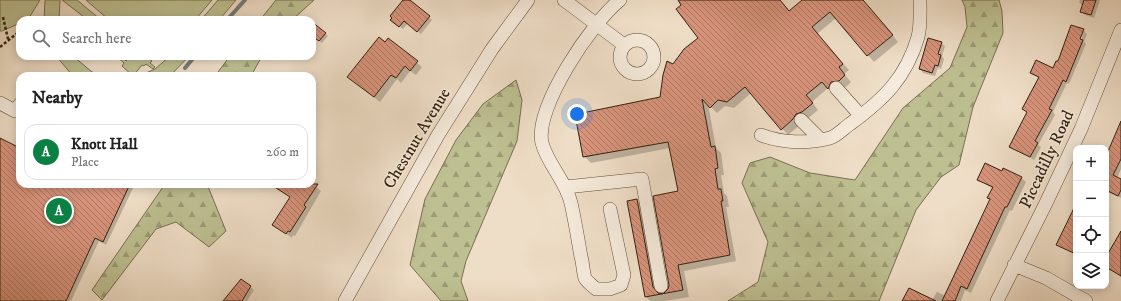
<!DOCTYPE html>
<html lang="en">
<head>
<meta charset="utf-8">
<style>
  body { margin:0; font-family:"IM FELL DW Pica",serif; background:#f2f2f2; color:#222 }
  .controls { position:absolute; right:12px; bottom:12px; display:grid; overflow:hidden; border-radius:8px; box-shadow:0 2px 10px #0003 }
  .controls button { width:36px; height:36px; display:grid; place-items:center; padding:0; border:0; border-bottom:1px solid #e0e0e0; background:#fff; color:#222; font:20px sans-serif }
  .you { position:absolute; left:577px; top:114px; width:14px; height:14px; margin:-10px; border:3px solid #fff; border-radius:50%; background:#1a73e8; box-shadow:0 0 0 6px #1a73e833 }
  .badge { display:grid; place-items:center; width:26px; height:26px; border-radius:50%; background:#0b8043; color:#fff; font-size:13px; font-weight:700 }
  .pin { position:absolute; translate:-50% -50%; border:2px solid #fff; box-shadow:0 1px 4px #0006 }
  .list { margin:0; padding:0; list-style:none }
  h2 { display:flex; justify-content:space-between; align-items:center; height:52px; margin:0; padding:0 16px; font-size:17px }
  h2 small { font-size:13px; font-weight:400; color:#767676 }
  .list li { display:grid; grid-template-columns:26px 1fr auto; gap:12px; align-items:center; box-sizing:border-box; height:56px; margin:0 8px 8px; padding:0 8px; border:1px solid #e0e0e0; border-radius:12px }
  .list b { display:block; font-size:15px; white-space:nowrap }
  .list p { margin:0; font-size:13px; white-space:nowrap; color:#767676 }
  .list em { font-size:13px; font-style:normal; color:#767676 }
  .icon { flex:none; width:22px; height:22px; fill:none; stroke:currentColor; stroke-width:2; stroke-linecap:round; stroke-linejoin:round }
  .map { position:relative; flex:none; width:1121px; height:301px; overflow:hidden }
  .search { position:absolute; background:#fff; box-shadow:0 2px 10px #0003; left:16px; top:16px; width:300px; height:44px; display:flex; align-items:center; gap:10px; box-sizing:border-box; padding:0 14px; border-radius:12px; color:#767676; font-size:15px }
  .panel { position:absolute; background:#fff; box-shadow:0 2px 10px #0003; left:16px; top:72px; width:300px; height:116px; border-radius:12px }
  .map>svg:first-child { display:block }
</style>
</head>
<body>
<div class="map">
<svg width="1121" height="301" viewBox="0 0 1121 301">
  <defs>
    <pattern id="forest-firs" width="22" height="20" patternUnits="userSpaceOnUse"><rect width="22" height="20" fill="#bec092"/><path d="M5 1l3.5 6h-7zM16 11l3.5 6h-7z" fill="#9b9c76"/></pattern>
    <pattern id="building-back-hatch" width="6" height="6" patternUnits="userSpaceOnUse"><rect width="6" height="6" fill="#d8947c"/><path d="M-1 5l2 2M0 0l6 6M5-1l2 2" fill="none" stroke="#b07864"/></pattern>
  </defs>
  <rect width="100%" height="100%" fill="#efdec7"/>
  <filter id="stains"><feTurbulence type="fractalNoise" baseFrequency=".005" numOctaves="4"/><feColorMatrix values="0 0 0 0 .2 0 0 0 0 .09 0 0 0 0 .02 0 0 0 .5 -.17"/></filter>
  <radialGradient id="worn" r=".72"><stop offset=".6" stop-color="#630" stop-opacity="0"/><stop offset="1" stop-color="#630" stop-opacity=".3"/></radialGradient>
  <path fill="url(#forest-firs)" stroke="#787050" d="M276,0H314L292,20H260Z
    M962,0H999L1002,11L1003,33L973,107L959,165L941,177L916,210L879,301H728L758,282L768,242L742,183L750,163L770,157L810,173L855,180L903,108L950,68L967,27L965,7Z
    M230,56H262L251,76H215Z
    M516,80L522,100L517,141L466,261L461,281L468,301H441L410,265L425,199L456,140L483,104Z
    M165,184H207L226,231L209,247L176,222L156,229L102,300L92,290Z"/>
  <path fill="#bec092" stroke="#787050" d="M0,0H40L29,18L20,20V23L2,31H0Z
    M45,0H60L59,20H44Z
    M62,0H77L101,20H88Z
    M86,0H212L195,20H109Z
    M218,0H236L219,20H201Z
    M56,56H73L92,72L103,76H73Z
    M116,56H121L126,61L131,56H146L152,61L150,63L155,67L153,69L146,64L144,66L142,65L133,76L122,66L124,63Z
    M170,56H189L170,76H139L155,69Z"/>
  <path fill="#0003" d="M401,0H411L410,1L432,20L421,34L408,23L403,29L395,23L403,1Z
    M679,0H780L790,11L803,0H863L898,42L874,62L836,18L817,34L849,70L844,74L851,82L846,87L837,88L835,94L828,88L812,102L818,110L788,135L751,93L734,108L725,106L717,113L708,104L716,148L721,153L724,175H721L724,193L727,196L729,207H726L736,261L684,271L689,297L665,301H650L646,297L628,202L637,200L643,206L659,294L663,295L669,290L679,192L670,148L591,163L584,156V119L661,98L673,65L700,38Z
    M1080,0H1100L1094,18L1085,15L1081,12L1083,6L1079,2Z
    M312,24L328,36L322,43L312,35Z
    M1072,26L1084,31L1078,43L1080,44L1084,31L1087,34L1084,42L1086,44L1069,84L1067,83L1053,112L1055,115L1038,145L1041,147L1034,160L1010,146L1028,113L1023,109L1039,78L1032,73L1037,62L1054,69L1057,62L1058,63Z
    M388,39L422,67L416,75L410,71L401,83L397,79L380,102L354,82Z
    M941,43L945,46L942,56L944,59L941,69L938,68L935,76L923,73L920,69Z
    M1121,124V169L1117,178L1121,180V198L1106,191V159Z
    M0,139L18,148L20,144V184H135L106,245L99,241L71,301H0Z
    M1002,173L1021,178L1026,182L1012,211L1010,210L971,293L965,290L961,301H903L932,300L937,292L946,296L991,200L989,198L993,189L978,179Z
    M312,183L321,191L295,236L293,235L292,238L274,225L291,198L280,189L284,184Z
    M1076,216V255L1058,245Z
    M1121,238V277L1106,267V259Z
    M241,280L254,290L247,301H225Z"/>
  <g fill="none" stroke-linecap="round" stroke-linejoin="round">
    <path stroke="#747c78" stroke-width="4" d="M227,20L245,0
      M185,68L195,56"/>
  </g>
  <path fill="url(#building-back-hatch)" stroke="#33200d" d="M403,0H410L430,16L417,32L404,21L399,27L390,20L392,18L390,16Z
    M678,0H780L789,11L802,0H863L893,35L867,56L830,12L812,27L843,64L839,67L845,75L839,81L831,82L828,89L822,82L806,95L813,103L802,112L796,114L793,119L781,130L745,87L727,102L718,100L710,108L702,99L711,147L715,146L718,168L715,169L718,189H721L723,201H721L730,255L678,265L683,290L645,297L627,201L637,199L653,287L658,293L663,294L668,289L669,285L653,196L678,191L668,142L583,157L576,120L583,119L582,113L660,97L663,75L667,61L673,64L684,49L698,38L676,9L681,5Z
    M1084,0H1096L1091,15L1080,12Z
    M312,22L326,33L319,41L312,36Z
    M1071,25L1084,29L1080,39L1083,40L1066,82L1063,80L1049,109L1052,110L1035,141L1038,143L1030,157L1009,147L1027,112L1022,109L1039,77L1030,73L1036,60L1053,68L1056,61H1058Z
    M379,37L385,42L388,38L418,61L410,71L405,66L396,78L391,75L374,97L347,77Z
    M928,38L942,42L938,54L941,55L938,66L935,65L932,73L919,69Z
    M1121,121V159L1113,175L1121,179V190L1118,196L1106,190V156Z
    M0,138L20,148V184H130L103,242L95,238L66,301H0Z
    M985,163L1002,171L1003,168L1022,177L1007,207H1005L967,289L961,286L955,301H942L990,199L987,198L993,187L977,180Z
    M270,184H318L304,205L306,207L290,232L288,231L286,234L272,225L290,197Z
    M1076,204V254L1056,245Z
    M1121,231V276L1106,267V257Z
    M241,279L251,286L242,301H223Z
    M909,288L936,301H902Z"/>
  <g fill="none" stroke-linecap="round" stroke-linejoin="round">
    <g stroke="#62503c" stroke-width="14">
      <path id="minor" d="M564,0L624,45
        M620 57a17 17 0 1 1 34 0a17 17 0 1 1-34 0Z
        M836,88L861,116
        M0,103L15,111L20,104
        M801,120L820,139
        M761,135C782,143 808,144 830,138C837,136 844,128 850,124C884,99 906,78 918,37C921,25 920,12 920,0
        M566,187L642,179L661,286
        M610,209L624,275L621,285L610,289H596C593,286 587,282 585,278C583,272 583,263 581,257C578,239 575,221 571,203C566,181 548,165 542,143C534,108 592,22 620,0
        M1014,265L1046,278L1086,301
        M345,301L438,135L492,49L528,0
        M997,301L1046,203L1081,129L1121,30"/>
    </g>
    <path stroke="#33200d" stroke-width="2.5" stroke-dasharray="3 2" stroke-linecap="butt" d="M3,17L8,39
      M0,47L20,31"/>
    <use href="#minor" stroke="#f5eadb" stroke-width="13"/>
  </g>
  <g text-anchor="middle" stroke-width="3" stroke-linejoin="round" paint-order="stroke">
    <g font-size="17" fill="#33200d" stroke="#f5eadb">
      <text transform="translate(416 138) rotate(-59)" y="6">Chestnut Avenue</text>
      <text transform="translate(1046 159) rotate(-65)" y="6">Piccadilly Road</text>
    </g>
  </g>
  <rect width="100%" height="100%" filter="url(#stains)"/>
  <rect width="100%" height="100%" fill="url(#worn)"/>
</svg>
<div class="controls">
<button>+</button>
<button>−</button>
<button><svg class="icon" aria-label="locate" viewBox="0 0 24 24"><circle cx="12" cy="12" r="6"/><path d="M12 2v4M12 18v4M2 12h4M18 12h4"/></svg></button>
<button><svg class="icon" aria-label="layers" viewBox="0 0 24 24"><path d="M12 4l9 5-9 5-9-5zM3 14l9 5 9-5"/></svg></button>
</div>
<div class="you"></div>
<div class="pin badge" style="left:59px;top:211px">A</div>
<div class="search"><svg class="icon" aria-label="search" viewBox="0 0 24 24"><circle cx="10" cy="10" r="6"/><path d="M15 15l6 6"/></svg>Search here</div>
<section class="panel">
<h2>Nearby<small></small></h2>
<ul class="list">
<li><span class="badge">A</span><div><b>Knott Hall</b><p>Place</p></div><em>260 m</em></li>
</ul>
</section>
</div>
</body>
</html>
